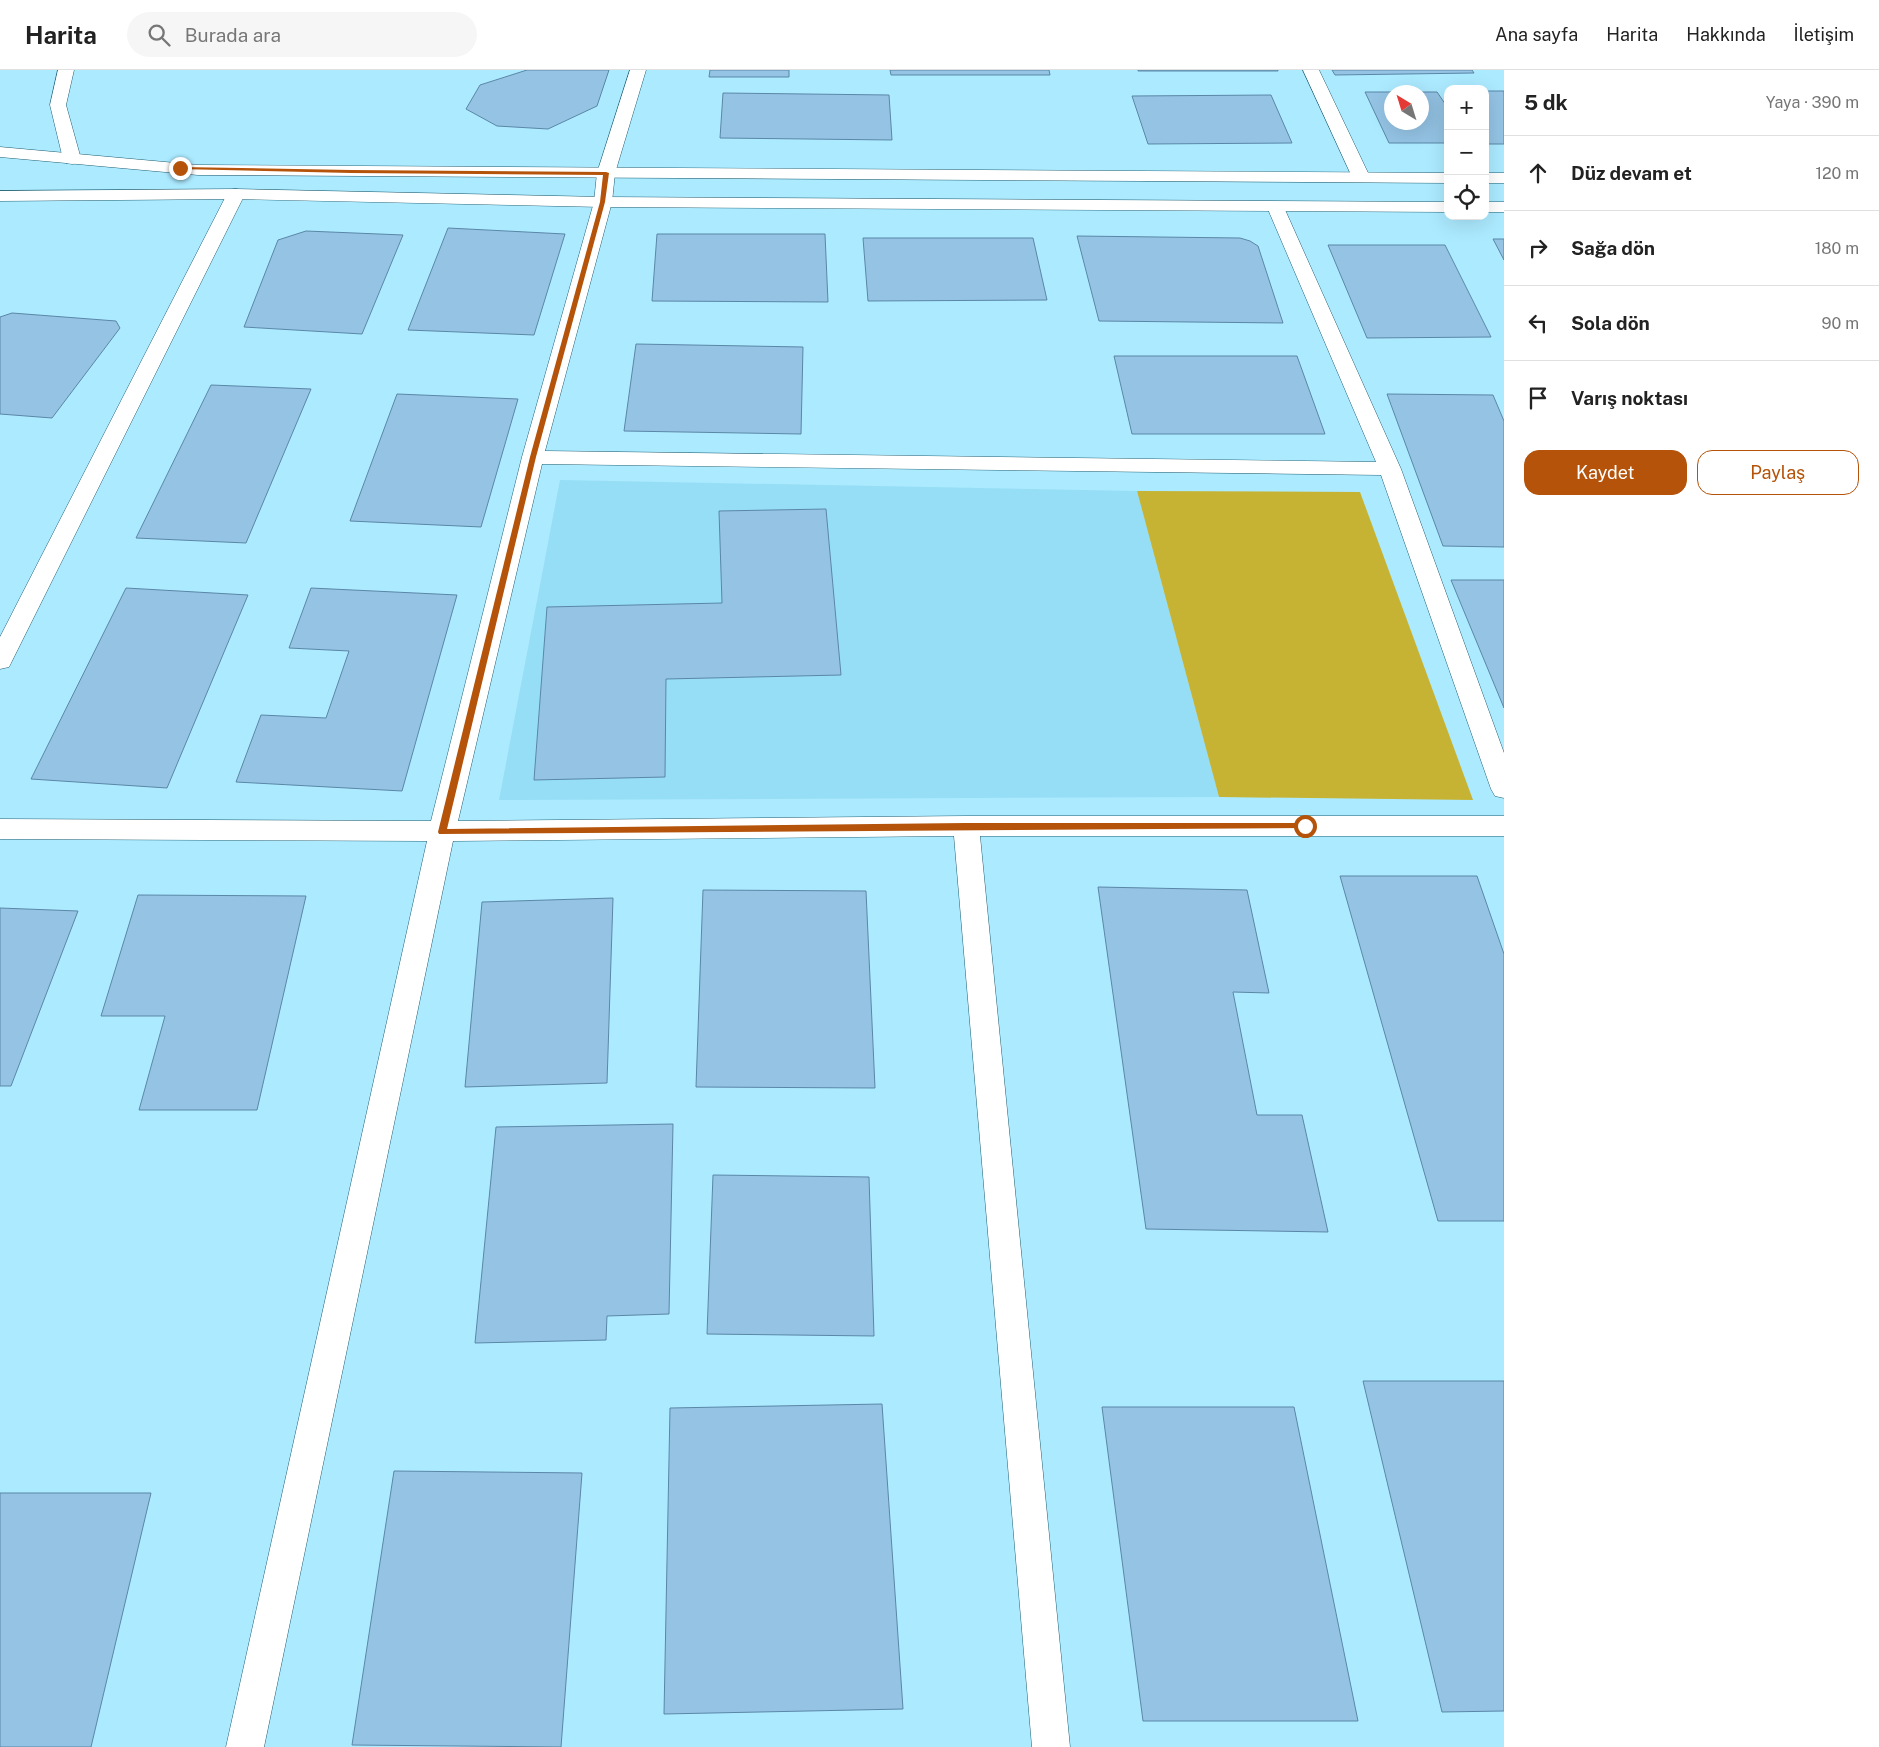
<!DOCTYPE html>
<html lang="tr">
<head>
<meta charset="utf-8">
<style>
  body { margin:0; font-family:"Public Sans",sans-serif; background:#f6f6f6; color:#222 }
  .controls { position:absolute; right:15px; top:15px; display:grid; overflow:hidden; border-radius:10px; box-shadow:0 5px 20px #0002 }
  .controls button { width:45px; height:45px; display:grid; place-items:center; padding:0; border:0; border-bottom:1px solid #e0e0e0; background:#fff; color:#222; font:25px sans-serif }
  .compass { position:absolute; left:1384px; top:15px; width:45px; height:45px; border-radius:50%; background:#fff; box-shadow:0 5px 20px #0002; rotate:322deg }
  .stop { position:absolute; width:15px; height:15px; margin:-11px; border:4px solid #b45309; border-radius:50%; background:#fff }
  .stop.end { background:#b45309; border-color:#fff; box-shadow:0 1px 5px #0008 }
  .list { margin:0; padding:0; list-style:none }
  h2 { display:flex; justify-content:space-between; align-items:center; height:65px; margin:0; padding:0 20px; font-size:21px }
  h2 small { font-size:16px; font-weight:400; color:#767676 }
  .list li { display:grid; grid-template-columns:32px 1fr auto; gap:15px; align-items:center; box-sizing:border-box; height:75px; padding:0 20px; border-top:1px solid #e0e0e0 }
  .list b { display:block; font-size:19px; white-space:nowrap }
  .list em { font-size:16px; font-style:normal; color:#767676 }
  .actions { display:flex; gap:10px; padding:15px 20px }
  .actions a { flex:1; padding:11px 0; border:1px solid #b45309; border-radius:15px; text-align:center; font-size:18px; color:#b45309 }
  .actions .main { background:#b45309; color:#fff }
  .icon { flex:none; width:28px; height:28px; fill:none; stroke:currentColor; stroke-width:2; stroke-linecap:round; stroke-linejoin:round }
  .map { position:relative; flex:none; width:1504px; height:1677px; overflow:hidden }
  header { display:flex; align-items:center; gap:30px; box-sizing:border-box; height:70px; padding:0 25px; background:#fff; border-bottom:1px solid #e0e0e0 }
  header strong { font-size:24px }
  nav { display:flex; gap:28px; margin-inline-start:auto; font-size:18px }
  .search { width:350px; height:45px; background:#f6f6f6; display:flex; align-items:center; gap:12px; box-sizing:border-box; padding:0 18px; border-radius:28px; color:#767676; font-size:19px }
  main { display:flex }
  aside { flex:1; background:#fff }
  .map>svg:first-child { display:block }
</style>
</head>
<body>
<header>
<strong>Harita</strong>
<div class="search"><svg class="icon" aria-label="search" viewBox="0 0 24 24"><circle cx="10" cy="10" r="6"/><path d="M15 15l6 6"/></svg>Burada ara</div>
<nav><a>Ana sayfa</a><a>Harita</a><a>Hakkında</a><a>İletişim</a></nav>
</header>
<main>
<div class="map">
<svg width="1504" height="1677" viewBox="0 0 1504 1677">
  <rect width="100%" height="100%" fill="#aceaff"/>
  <path fill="#96def5" d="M560,410L1137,421L1219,727L499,730Z"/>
  <path fill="#c6b333" d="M1137,421L1360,422L1473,730L1219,727Z"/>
  <path fill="#94c3e4" stroke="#5b87a7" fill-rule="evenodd" d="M527,0H609L597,36L548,59L497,56L466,39L480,15Z
    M710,0H789V7H709Z
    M890,0H1049L1050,5H891Z
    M1138,0H1278V1H1138Z
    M1332,0H1472L1474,3L1335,5Z
    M1485,21H1504V74H1485Z
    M1365,22H1437L1448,38V73H1389ZM1392,22H1422V52H1392Z
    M723,23L889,25L892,70L720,68Z
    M1271,25L1292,73L1148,74L1132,26Z
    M448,158L565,164L534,265L408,260Z
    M306,161L403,165L362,264L244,257L278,170Z
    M657,164H825L828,232L652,231Z
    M1077,166L1240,168L1250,171L1258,176L1283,253L1099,251Z
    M863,168H1033L1047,230L868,231Z
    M1493,169H1504V190Z
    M1328,175H1445L1491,267L1367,268Z
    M12,243L116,251L120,258L52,348L0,344V247Z
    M636,274L803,277L801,364L624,361Z
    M1114,286H1297L1325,364H1132Z
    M211,315L311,319L246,473L136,468Z
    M397,324L518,329L481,457L350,451Z
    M1387,324L1493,325L1504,351V477L1443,476Z
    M826,439L841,605L666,609L665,707L534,710L547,537L722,533L719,441Z
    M1451,510H1504V638Z
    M126,518L248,525L167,718L31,709Z
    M311,518L457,525L402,721L236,712L261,645L326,648L349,581L289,578Z
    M1340,806H1477L1504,884V1151H1438Z
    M1098,817L1247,820L1269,923L1233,922L1257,1045H1302L1328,1162L1146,1159Z
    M703,820L866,821L875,1018L696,1017Z
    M138,825L306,826L257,1040H139L165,946H101Z
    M613,828L607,1013L465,1017L482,832Z
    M0,838L78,841L11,1016H0Z
    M673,1054L669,1244L607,1246L606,1270L475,1273L496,1057Z
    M713,1105L869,1107L874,1266L707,1264Z
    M1363,1311H1504V1641L1442,1642Z
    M882,1334L903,1639L664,1644L670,1338Z
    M1102,1337H1294L1358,1651H1143Z
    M394,1401L582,1403L561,1677L352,1675Z
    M0,1423H151L91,1677H0Z"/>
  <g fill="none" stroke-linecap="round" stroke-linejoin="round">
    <g stroke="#215f71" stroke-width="1">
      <path id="street" d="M58,0H74L66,35L81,89L78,93L72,94L66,93L63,89L50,35Z
        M630,0H646L615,103L612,132L545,381L1376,392L1267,137L1270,133L1276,132L1282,133L1401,399L1504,683V728L1495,726L1491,719L1381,405L542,394L458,751L966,746H1504V766H980L1070,1677H1032L954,766L453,771L264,1677H226L427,771L0,769V749L431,751L522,387L594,132L597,103Z
        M1303,0H1319L1370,107L1367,111L1361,112L1355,111L1352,107Z
        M236,119L242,120L245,124L12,591L9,597L0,599V567L227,124L230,120Z"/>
    </g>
    <g stroke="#215f71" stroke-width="1">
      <path id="secondary" d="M0,77L198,95L1448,103V113L198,105L0,87Z
        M1485,103H1504V113H1485Z
        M236,119L603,127L1448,132V142L603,137L236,129L0,131V121Z
        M1485,132H1504V142H1485Z"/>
    </g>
    <use href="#street" fill="#fff" fill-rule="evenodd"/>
    <use href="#secondary" fill="#fff" fill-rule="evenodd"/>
  </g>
  <path fill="#b45309" d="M180,97L351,100L606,102L609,103L605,132L536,387L447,759L966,753H1305L1307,754V758L439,764L438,762L530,387L600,132L603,105L351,103L178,99Z"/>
</svg>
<div class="controls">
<button>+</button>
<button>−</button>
<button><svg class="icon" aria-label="locate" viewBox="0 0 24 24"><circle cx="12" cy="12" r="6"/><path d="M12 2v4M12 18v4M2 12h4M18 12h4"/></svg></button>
</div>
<svg class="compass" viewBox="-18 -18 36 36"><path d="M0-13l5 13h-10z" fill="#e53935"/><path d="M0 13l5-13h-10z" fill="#767676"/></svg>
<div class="stop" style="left:1305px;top:756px"></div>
<div class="stop end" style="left:180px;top:98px"></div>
</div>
<aside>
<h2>5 dk<small>Yaya · 390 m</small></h2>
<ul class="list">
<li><svg class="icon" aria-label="ahead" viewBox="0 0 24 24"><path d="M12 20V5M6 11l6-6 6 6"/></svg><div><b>Düz devam et</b></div><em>120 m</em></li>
<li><svg class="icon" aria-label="right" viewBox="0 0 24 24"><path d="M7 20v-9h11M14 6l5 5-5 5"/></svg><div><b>Sağa dön</b></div><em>180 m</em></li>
<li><svg class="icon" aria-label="left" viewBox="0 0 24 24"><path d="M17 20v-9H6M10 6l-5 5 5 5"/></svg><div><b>Sola dön</b></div><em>90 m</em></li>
<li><svg class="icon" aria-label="arrive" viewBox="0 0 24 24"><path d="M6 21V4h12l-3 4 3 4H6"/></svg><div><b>Varış noktası</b></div></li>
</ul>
<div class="actions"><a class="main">Kaydet</a><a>Paylaş</a></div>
</aside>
</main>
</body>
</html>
